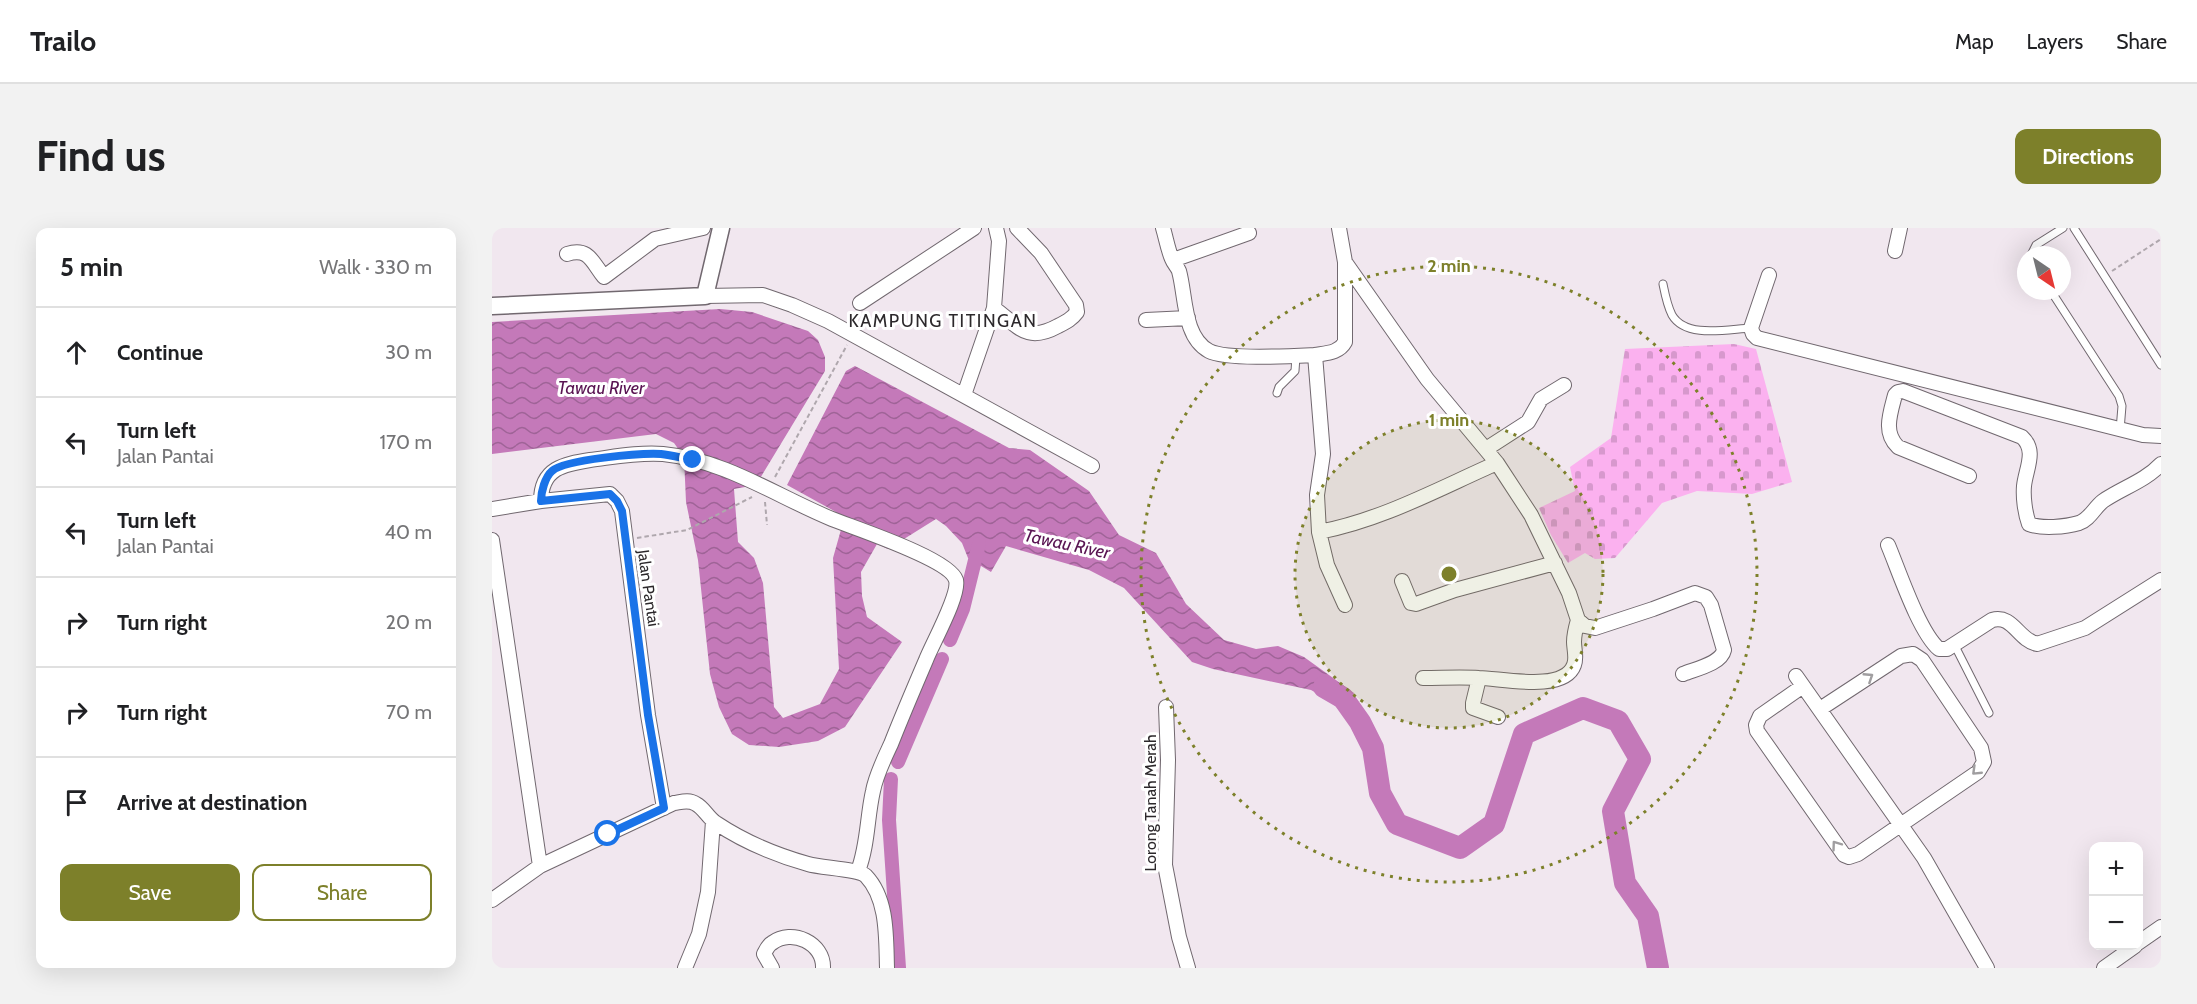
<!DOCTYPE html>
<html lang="en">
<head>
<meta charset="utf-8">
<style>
  body { margin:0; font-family:Cabin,sans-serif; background:#f2f2f2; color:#202124 }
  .controls { position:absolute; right:18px; bottom:18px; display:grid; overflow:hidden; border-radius:12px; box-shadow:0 6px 24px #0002 }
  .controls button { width:54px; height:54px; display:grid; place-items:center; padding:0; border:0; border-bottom:2px solid #e0e0e0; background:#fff; color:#202124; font:30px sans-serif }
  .compass { position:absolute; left:1525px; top:18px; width:54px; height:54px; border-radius:50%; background:#fff; box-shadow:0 6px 24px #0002; rotate:145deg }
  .stop { position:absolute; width:18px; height:18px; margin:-14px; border:4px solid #1a73e8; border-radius:50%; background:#fff }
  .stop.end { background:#1a73e8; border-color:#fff; box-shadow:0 2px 6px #0008 }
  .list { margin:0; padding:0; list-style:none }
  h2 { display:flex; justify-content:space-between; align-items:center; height:78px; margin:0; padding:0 24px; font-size:26px }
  h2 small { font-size:20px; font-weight:400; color:#757577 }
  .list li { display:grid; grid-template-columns:39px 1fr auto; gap:18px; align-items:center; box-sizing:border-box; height:90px; padding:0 24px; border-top:2px solid #e0e0e0 }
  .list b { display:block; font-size:22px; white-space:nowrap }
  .list p { margin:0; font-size:20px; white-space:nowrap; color:#757577 }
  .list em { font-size:20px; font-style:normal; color:#757577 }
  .actions { display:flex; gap:12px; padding:18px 24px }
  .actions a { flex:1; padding:14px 0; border:2px solid #7d802a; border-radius:12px; text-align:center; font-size:21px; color:#7d802a }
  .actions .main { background:#7d802a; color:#fff }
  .icon { flex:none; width:33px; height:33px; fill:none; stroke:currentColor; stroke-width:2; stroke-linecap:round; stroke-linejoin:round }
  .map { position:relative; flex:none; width:1669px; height:740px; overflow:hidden; border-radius:12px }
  header { display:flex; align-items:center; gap:36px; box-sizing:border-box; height:84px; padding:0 30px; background:#fff; border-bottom:2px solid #e0e0e0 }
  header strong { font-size:28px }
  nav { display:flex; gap:33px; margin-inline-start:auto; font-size:21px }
  .intro { display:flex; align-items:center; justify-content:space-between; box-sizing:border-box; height:144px; padding:0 36px }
  h1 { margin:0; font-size:42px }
  .button { padding:15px 27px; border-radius:12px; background:#7d802a; color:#fff; font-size:21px; font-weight:700 }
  main { display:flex; gap:36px; padding:0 36px }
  aside { flex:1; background:#fff; border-radius:12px; box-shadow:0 6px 24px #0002 }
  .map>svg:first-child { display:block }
</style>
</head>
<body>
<header>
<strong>Trailo</strong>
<nav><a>Map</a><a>Layers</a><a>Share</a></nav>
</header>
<div class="intro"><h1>Find us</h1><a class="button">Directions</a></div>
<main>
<aside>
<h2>5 min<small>Walk · 330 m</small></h2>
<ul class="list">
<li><svg class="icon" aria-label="ahead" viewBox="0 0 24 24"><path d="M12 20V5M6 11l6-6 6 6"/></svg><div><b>Continue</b></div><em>30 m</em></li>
<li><svg class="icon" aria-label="left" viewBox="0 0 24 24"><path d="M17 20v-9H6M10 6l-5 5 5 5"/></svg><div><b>Turn left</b><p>Jalan Pantai</p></div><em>170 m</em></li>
<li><svg class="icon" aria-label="left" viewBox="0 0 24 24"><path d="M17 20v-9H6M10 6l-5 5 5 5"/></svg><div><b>Turn left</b><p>Jalan Pantai</p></div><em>40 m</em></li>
<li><svg class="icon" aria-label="right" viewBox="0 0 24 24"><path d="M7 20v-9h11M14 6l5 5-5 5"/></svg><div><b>Turn right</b></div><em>20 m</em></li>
<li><svg class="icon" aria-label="right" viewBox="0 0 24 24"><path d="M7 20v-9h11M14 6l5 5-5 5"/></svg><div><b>Turn right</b></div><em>70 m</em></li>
<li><svg class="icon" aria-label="arrive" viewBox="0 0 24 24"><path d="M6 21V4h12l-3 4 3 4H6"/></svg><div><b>Arrive at destination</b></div></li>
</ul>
<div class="actions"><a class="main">Save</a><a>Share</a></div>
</aside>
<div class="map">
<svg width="1669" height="740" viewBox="0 0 1669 740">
  <defs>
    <pattern id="cemetery-stones" width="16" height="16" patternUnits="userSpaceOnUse" patternTransform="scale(1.5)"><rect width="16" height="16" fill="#fbb1ef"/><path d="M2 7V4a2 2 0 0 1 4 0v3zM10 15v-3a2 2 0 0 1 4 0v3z" fill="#d798cd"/></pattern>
    <pattern id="water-waves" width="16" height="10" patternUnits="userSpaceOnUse" patternTransform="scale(1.5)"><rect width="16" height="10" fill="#c479b9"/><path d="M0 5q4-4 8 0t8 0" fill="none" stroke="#9f6397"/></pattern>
  </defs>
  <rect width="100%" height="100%" fill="#f1e7ef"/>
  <path fill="url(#cemetery-stones)" d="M1242,116L1264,121L1300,254L1260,266L1205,263L1170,275L1123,330L1103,331L1093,325L1076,335L1059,307L1047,280L1083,263L1078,239L1119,210L1133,121Z"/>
  <path fill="url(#water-waves)" d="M228,81L260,84L316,103L326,112L333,129V143L264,257L242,261L246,314L262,330L271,355L282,479L291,490L328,476L347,441L341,330L352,291L344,284L295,257L354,143L363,138L517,220L538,222L597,263L627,307L664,325L694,376L732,412L764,421L786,418L812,429L862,465L853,487L838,473L819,462L721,441L700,434L632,360L597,342L514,318L499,344L476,330L470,315L454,298L444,291L396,321L385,316L369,344L370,368L375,389L410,414L353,499L326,513L287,519L257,517L240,506L227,479L218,446L206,332L194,274L192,229L182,215L164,206L0,226V94Z"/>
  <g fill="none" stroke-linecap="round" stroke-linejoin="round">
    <path stroke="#c479b9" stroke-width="14" d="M458,412L471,381L487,316
      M406,534L450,431
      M399,551L397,592L407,740"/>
    <path stroke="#c479b9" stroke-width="22" d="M832,459L851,470L868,494L881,520L888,565L905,596L968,620L1002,596L1032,506L1091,480L1126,493L1148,531L1121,583L1133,655L1156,688L1166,740"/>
    <g stroke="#71686f" stroke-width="9">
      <path id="service" d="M1582,0L1669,137
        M1539,27L1544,17L1571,0
        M1171,56C1173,66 1175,77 1180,87C1194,111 1236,101 1259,100
        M1559,63L1627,168L1630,178L1628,202
        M785,165L787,159L803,143L804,128
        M1462,416L1497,485"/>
    </g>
    <g stroke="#71686f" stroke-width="16">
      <path id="minor" d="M671,0C674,10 676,22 680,31C682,36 685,38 687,43C694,68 691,109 717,123C734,132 802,128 823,127
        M847,0L853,34L935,151L1005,235L1039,287L1077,365L1086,392L1093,398L1103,400L1161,381L1203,365L1214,369L1219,377L1232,422C1229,436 1203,441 1191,446
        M1403,23L1408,0
        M75,26C97,19 100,34 112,49L163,11L211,0
        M681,32L757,5
        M853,34V114C847,125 835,125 823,127L831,226L825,267L827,304L835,337L853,377
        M1277,47L1259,100L1261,106L1265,110L1651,207L1669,208
        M213,68L271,67L300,77L336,93L600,238
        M368,75L482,0
        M502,80C527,99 535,115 566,98C574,94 580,91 585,84L584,77L549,25L525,0
        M654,92L696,90
        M472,167L502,80L507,13L504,0
        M994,221L1036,194L1049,171L1072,157
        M1477,248L1406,219C1391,205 1398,186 1403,167L1406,164L1411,163L1530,209C1545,223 1534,240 1532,258C1531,269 1533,285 1537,296C1549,301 1574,299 1587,295C1598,291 1602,280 1611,273C1630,260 1653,253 1669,236
        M49,273C49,240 72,236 98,232C122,229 147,224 171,226C233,232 284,268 340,291C362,300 458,331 464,352C468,367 440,416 434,432C422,460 410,488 399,516C392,531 384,547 381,563C375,589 376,617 366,643
        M0,281L49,273L118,266L125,273L130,283L156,487L172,580
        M827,304C890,292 946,261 1005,235
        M0,312L48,638
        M1396,317C1407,343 1427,404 1447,421H1455L1500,392C1521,386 1526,412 1545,416L1593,400L1669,352
        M910,353L919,375L924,376L963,362L1063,335
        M1304,448L1432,630L1495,740
        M931,450C950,450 968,449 987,450C1008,450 1072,465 1082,437C1085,430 1082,421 1082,414C1082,406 1084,399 1086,392
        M987,450L981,475V480L1006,489
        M1311,458L1268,488L1264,497L1265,503L1352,627L1357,629L1366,626L1486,544L1492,534L1489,520L1430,432L1421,426L1409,428L1328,481
        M674,479L676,532L673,637L687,709L696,740
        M0,672L48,638L182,575C189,574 197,571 204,576C212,580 216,590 224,595C251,613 284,627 316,636C329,640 367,641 374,648C396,671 394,710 395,740
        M1646,715L1669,699
        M193,740L207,706L216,664L221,593
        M280,740L272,726C274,722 276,717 280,715C300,700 332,715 331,740
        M1612,740L1643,718"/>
    </g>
    <g stroke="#71686f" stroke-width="19">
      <path id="tertiary" d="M0,78L213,68L229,0"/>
    </g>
    <path stroke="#afa7ad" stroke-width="2" stroke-dasharray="4.5 3" stroke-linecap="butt" d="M1620,43L1669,11
      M283,249L355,117
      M273,274L275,297
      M145,310L195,302L260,269"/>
    <use href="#service" stroke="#fff" stroke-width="7"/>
    <use href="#minor" stroke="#fff" stroke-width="14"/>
    <use href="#tertiary" stroke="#fff" stroke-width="16"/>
  </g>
  <defs><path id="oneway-chevron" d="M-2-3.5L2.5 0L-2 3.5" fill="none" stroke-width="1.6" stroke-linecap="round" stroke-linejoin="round" transform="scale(1.5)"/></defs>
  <g stroke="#a09ea0">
    <use href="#oneway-chevron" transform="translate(1377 449) rotate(-33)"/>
    <use href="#oneway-chevron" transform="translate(1484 543) rotate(136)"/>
    <use href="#oneway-chevron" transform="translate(1344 617) rotate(-126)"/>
  </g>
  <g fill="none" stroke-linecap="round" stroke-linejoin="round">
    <path stroke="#1a73e8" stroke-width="8" d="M116,606L172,580L156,487L130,283L125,273L118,266L49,273C49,264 53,249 60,243C73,231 150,225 169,226C179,227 190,230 201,232"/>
  </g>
  <circle cx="957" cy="346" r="154" fill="#7d802a" fill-opacity=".12"/>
  <g fill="none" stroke="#7d802a" stroke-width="3" stroke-dasharray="3 6">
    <circle cx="957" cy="346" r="154"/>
    <circle cx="957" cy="346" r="308"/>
  </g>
  <g text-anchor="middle" stroke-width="6" stroke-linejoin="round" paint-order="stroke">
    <g font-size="16" fill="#2c282b" stroke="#fff">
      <text transform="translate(157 360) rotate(82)" y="6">Jalan Pantai</text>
      <text transform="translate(658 575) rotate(-90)" y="6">Lorong Tanah Merah</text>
    </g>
    <g font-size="18" letter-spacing="1.5" fill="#2c282b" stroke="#fff">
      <text x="451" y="99">KAMPUNG TITINGAN</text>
    </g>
    <g font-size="18" font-style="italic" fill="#591452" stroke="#fff">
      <text x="109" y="166">Tawau River</text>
      <text transform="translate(575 316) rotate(12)" y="6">Tawau River</text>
    </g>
  </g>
  <circle cx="957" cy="346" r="9" fill="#7d802a" stroke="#fff" stroke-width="3"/>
  <g font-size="18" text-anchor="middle" font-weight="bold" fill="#7d802a" stroke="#fff" stroke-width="6" stroke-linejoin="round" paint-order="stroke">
    <text x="957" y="44">2 min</text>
    <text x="957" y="198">1 min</text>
  </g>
</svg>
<div class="controls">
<button>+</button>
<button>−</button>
</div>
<svg class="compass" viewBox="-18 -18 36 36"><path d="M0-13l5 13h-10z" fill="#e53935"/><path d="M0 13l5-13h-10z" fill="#757577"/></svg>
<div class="stop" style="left:116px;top:606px"></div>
<div class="stop end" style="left:201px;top:232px"></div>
</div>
</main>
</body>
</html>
